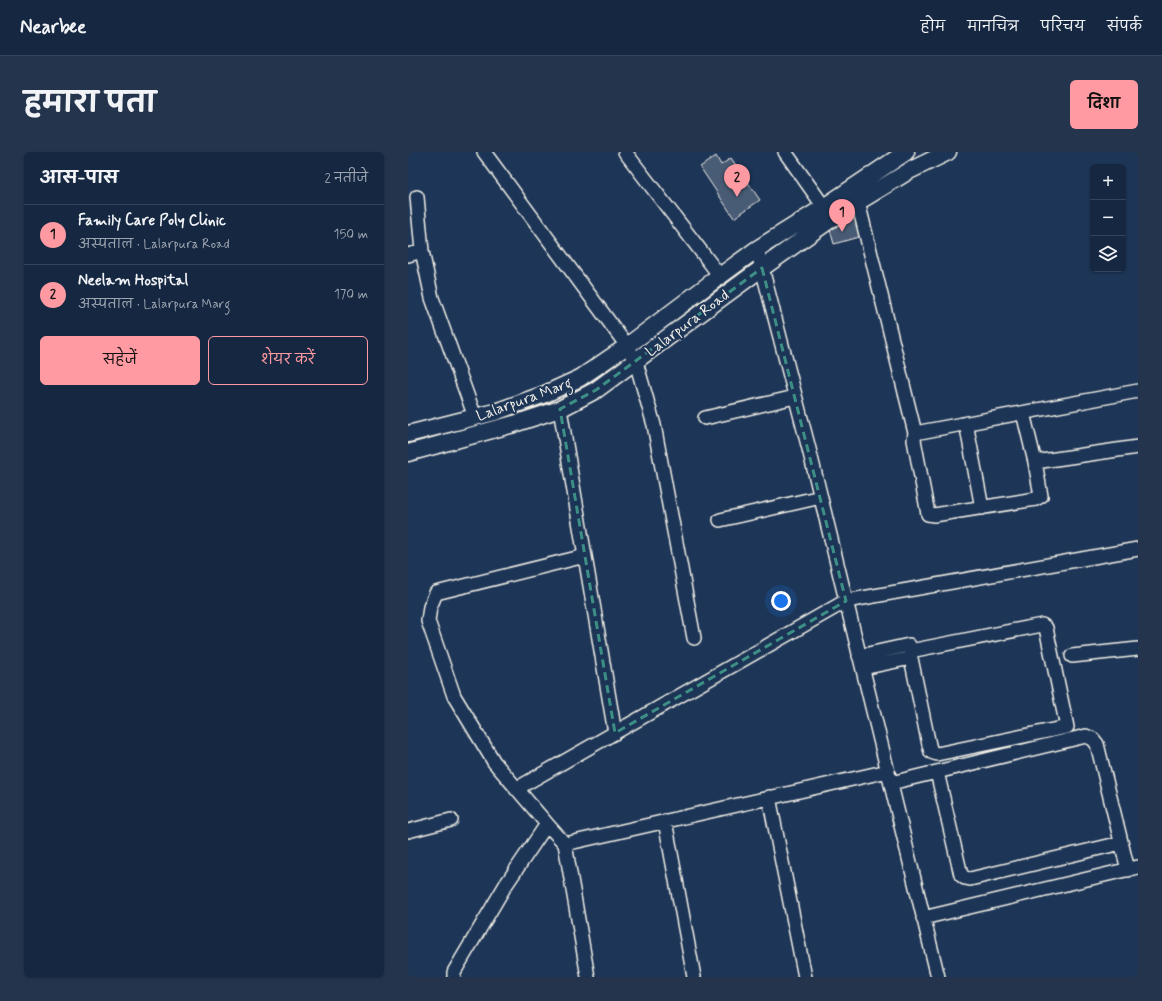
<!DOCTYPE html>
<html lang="hi">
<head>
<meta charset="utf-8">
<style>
  body { margin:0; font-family:Mynerve,"Playpen Sans Deva",sans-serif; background:#23344c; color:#f1f3f6 }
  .controls { position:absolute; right:12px; top:12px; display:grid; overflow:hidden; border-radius:6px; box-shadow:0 1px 3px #0004 }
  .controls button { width:36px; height:36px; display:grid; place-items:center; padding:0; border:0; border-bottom:1px solid #35445a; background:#162841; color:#f1f3f6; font:20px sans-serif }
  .you { position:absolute; left:373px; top:449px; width:14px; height:14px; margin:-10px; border:3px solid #fff; border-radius:50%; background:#1a73e8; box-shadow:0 0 0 6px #1a73e833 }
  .badge { display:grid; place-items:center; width:26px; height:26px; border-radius:50%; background:#ff9aa2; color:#111; font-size:13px; font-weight:700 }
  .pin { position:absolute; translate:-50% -33px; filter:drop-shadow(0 1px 2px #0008) }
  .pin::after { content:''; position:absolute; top:21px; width:14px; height:12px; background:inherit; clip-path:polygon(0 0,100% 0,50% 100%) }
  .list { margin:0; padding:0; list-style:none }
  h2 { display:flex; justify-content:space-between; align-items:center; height:52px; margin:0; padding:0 16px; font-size:17px }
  h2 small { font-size:13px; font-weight:400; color:#9ea6b1 }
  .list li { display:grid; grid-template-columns:26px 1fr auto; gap:12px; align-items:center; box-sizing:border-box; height:60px; padding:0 16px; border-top:1px solid #35445a }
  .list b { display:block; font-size:15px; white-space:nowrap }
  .list p { margin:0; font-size:13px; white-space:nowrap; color:#9ea6b1 }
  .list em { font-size:13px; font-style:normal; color:#9ea6b1 }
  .actions { display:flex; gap:8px; padding:12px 16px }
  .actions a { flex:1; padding:9px 0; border:1px solid #ff9aa2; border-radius:6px; text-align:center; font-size:14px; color:#ff9aa2 }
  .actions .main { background:#ff9aa2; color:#111 }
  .icon { flex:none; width:22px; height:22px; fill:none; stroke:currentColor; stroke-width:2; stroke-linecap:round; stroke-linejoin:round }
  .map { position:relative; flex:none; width:730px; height:825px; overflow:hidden; border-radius:6px }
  header { display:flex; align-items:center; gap:24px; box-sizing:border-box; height:56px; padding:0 20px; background:#162841; border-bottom:1px solid #35445a }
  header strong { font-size:19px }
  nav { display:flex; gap:22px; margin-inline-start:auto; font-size:14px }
  .intro { display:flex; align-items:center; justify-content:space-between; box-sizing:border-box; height:96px; padding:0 24px }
  h1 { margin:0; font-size:28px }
  .button { padding:10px 18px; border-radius:6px; background:#ff9aa2; color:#111; font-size:14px; font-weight:700 }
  main { display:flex; gap:24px; padding:0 24px }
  aside { flex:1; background:#162841; border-radius:6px; box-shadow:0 1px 3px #0004 }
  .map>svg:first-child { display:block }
</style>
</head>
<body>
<header>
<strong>Nearbee</strong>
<nav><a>होम</a><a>मानचित्र</a><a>परिचय</a><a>संपर्क</a></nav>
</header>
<div class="intro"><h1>हमारा पता</h1><a class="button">दिशा</a></div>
<main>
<aside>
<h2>आस-पास<small>2 नतीजे</small></h2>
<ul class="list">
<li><span class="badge">1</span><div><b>Family Care Poly Clinic</b><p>अस्पताल · Lalarpura Road</p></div><em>150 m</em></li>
<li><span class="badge">2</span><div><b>Neelam Hospital</b><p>अस्पताल · Lalarpura Marg</p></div><em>170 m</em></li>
</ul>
<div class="actions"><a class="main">सहेजें</a><a>शेयर करें</a></div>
</aside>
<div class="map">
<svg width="730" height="825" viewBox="0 0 730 825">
  <rect width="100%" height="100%" fill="#1d3557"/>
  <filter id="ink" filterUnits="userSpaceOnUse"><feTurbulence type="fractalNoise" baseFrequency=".025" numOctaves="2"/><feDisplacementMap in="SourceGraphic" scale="8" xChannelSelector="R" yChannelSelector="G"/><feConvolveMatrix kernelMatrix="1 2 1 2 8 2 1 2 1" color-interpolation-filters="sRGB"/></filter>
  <g filter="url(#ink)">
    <path fill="#485b74" stroke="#f4f1e8" d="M308,4L313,13L323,6L352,48L326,66L292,15Z
      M449,66L454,84L426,92L421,74Z"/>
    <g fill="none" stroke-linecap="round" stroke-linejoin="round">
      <g stroke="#f4f1e8" stroke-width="16">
        <path id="minor" d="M76,0L219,194L228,210L246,273L286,486
          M217,0L312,124
          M377,0L416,55
          M9,45L14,99L24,146L67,265
          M450,50L507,281L506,288L520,362L526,363L628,347L633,344L627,310
          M349,97L401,297L530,825
          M0,103L14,99
          M152,257L207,581
          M615,261L627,310L730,295
          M297,266L387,245
          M558,271L574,356
          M507,281L730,239
          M312,368L413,345
          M451,504L501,493L503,506L521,593L523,600L529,602L659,575L638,476L634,473L502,499
          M664,504L730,497
          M455,516L503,506
          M529,620L553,723L557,726L562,727L713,691
          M483,631L678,584L685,587L689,592L720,718
          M108,637L438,449L730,397
          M361,645L397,825
          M257,669L286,825
          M139,672L157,692L480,619
          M0,679L43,668
          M157,692L180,825
          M515,766L730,715
          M46,825V820L97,734L139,672L86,610L46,544L20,469L22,455L28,441L177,404"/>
      </g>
      <g stroke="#f4f1e8" stroke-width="19">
        <path id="tertiary" d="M0,282L87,260L137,242L172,226L219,194L312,124L349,97L416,55L498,0
          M0,301L106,272L152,257L188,238L354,116L429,63L501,19L540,0"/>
      </g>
      <use href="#minor" stroke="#1d3557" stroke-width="13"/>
      <use href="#tertiary" stroke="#1d3557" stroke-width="16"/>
    </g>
  </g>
  <path fill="none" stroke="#3d8f86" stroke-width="3" stroke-dasharray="8 5" stroke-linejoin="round" d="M354,116L438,449L207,581L152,257L188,238Z"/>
  <g text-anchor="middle" stroke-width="4" stroke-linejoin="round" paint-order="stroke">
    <g font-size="15" fill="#f4f1e8" stroke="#1d3557">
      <text transform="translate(279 171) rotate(-37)" y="5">Lalarpura Road</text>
      <text transform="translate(116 247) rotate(-20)" y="5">Lalarpura Marg</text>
    </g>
  </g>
</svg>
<div class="controls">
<button>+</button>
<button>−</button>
<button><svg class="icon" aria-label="layers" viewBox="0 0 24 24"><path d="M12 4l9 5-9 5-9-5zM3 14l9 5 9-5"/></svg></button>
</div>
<div class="you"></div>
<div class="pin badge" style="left:434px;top:80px">1</div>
<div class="pin badge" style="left:329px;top:45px">2</div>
</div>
</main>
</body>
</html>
